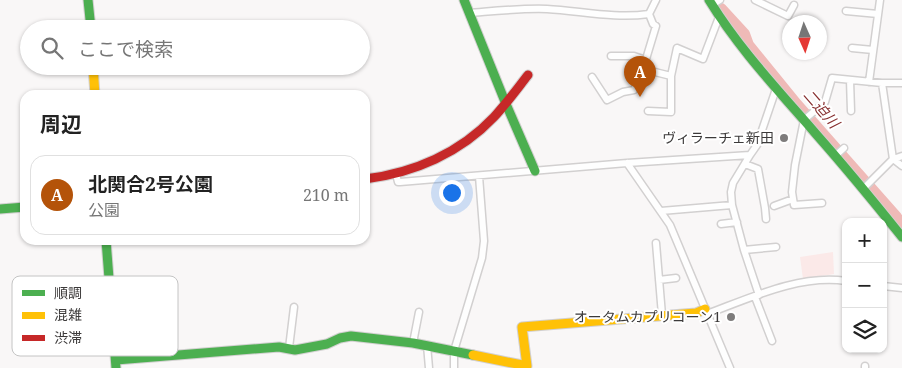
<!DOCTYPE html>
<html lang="ja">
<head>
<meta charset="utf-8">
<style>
  body { margin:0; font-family:"Noto Serif","Noto Sans JP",serif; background:#f2f2f2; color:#222 }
  .controls { position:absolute; right:15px; bottom:15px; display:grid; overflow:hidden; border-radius:10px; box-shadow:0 1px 4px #0004 }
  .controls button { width:45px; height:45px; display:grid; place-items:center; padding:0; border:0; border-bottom:1px solid #e0e0e0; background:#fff; color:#222; font:25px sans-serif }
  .compass { position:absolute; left:782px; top:15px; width:45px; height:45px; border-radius:50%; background:#fff; box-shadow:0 1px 4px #0004; rotate:177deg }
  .you { position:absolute; left:451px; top:192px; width:18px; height:18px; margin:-12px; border:4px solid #fff; border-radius:50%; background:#1a73e8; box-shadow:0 0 0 8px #1a73e833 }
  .badge { display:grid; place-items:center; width:32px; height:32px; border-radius:50%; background:#b45309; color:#fff; font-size:16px; font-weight:700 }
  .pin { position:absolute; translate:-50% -41px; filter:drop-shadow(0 1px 2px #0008) }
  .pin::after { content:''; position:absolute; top:26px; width:18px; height:15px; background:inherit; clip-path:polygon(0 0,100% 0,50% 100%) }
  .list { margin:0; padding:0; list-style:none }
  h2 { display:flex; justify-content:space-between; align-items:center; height:65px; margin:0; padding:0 20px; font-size:21px }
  h2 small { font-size:16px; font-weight:400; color:#767676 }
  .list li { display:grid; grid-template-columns:32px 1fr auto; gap:15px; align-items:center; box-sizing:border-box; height:80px; margin:0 10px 10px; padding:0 10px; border:1px solid #e0e0e0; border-radius:15px }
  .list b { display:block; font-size:19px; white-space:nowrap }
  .list p { margin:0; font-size:16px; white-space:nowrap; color:#767676 }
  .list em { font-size:16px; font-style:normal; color:#767676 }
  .icon { flex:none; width:28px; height:28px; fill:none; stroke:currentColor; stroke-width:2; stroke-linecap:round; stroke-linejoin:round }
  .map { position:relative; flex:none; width:902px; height:368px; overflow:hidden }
  .search { position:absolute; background:#fff; box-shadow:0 1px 4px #0004; left:20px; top:20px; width:350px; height:55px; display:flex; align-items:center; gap:12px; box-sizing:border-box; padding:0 18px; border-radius:28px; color:#767676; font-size:19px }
  .panel { position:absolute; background:#fff; box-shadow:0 1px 4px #0004; left:20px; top:90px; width:350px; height:155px; border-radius:15px }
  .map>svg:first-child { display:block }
</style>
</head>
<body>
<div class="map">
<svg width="902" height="368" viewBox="0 0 902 368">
  <rect width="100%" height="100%" fill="#f9f7f7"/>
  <path fill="#fbe9e8" d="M833,252L834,274L803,279L800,257Z"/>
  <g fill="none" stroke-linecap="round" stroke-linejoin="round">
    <path stroke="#efbab7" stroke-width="12" d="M721,9L744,34L748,45L796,104L896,217L902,226"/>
    <g stroke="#d2d0d0" stroke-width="9">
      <path id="street" d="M755,0L788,16L794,5
        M712,5L720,0
        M846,11L878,14
        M469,13C495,11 522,8 547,9C581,11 615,19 649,14L656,0
        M852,48L873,50
        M611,56H634L646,60
        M643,69L671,76
        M592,77L607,100L623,92L634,90L643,69L656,26L653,24L649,14
        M850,80L851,111
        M869,82L880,0
        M882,83L893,159L902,166
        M648,111L671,112V76L677,48L703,59L719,17
        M750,155L733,183L731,192L732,205L744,250L759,295
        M835,156L844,148
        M627,163L670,225L730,368
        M745,164L758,169L765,208L766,219
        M396,174L398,182H400L627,163L750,155L757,145L776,89
        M863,189L893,159L902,156
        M822,203L794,205L792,192L795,165L804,120L825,102L832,78L882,83H902
        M774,206L793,199
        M661,211L732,205
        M721,224L737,222
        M656,243L662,315
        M744,250L776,247
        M659,280L676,278
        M883,286L902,288
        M755,297L772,341
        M707,314C750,298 800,274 846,281
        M413,343L419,312
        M427,345L429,368
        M289,348L294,307
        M454,368V351L482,258L484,241L479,176
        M865,368V366"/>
    </g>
    <g stroke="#d2d0d0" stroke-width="11">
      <path id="fast" d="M88,0L91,29
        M464,0L506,104L535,171
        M709,0C739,49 779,91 816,134C846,168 874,202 902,237
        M0,209L25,207
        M106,240L116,368
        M116,360L279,347L295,350L327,344L340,338L351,336L413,343L473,355"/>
    </g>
    <g stroke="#d2d0d0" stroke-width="11">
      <path id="slow" d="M93,66L95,95
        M473,355L527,366L522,327L696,313L705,309"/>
    </g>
    <g stroke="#d2d0d0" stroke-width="11">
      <path id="jam" d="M365,179C414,173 460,153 494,117C506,104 517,89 528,75"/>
    </g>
    <use href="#street" stroke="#fefefe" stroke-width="6"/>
    <use href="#fast" stroke="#4caf50" stroke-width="9"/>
    <use href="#slow" stroke="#ffc107" stroke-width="9"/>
    <use href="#jam" stroke="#c62828" stroke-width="9"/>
  </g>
  <g fill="#7e7c7c" stroke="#fff" stroke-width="2">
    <circle cx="784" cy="138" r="5"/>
    <circle cx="731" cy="317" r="5"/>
  </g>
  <g text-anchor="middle" stroke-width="4" stroke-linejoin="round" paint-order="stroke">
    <g font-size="14" fill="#3c3a3a" stroke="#fff" text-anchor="end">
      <text x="774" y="143">ヴィラーチェ新田</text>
      <text x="721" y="322">オータムカプリコーン1</text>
    </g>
    <g font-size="15" font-style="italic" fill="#872f2f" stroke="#fff">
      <text transform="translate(821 109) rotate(49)" y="5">二迫川</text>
    </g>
  </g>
  <rect x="12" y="276" width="166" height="80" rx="8" fill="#fff" stroke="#c4c4c4" stroke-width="1"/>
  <rect x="22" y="290" width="23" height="6" fill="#4caf50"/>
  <rect x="22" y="312" width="23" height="7" fill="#ffc107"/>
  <rect x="22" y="335" width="23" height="6" fill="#c62828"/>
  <g font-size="14" fill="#3c3a3a">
    <text x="54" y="298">順調</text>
    <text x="54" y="320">混雑</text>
    <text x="54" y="343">渋滞</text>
  </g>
</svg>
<div class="controls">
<button>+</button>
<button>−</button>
<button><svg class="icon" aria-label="layers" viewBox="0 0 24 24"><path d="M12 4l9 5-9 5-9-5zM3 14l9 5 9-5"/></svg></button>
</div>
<svg class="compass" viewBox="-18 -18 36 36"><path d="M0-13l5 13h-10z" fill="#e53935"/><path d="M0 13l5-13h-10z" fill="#767676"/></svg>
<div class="you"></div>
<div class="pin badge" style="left:640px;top:97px">A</div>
<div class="search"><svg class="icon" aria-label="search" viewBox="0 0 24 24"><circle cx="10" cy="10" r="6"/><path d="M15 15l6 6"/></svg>ここで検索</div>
<section class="panel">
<h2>周辺<small></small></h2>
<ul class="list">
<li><span class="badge">A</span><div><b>北関合2号公園</b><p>公園</p></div><em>210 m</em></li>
</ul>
</section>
</div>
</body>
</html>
